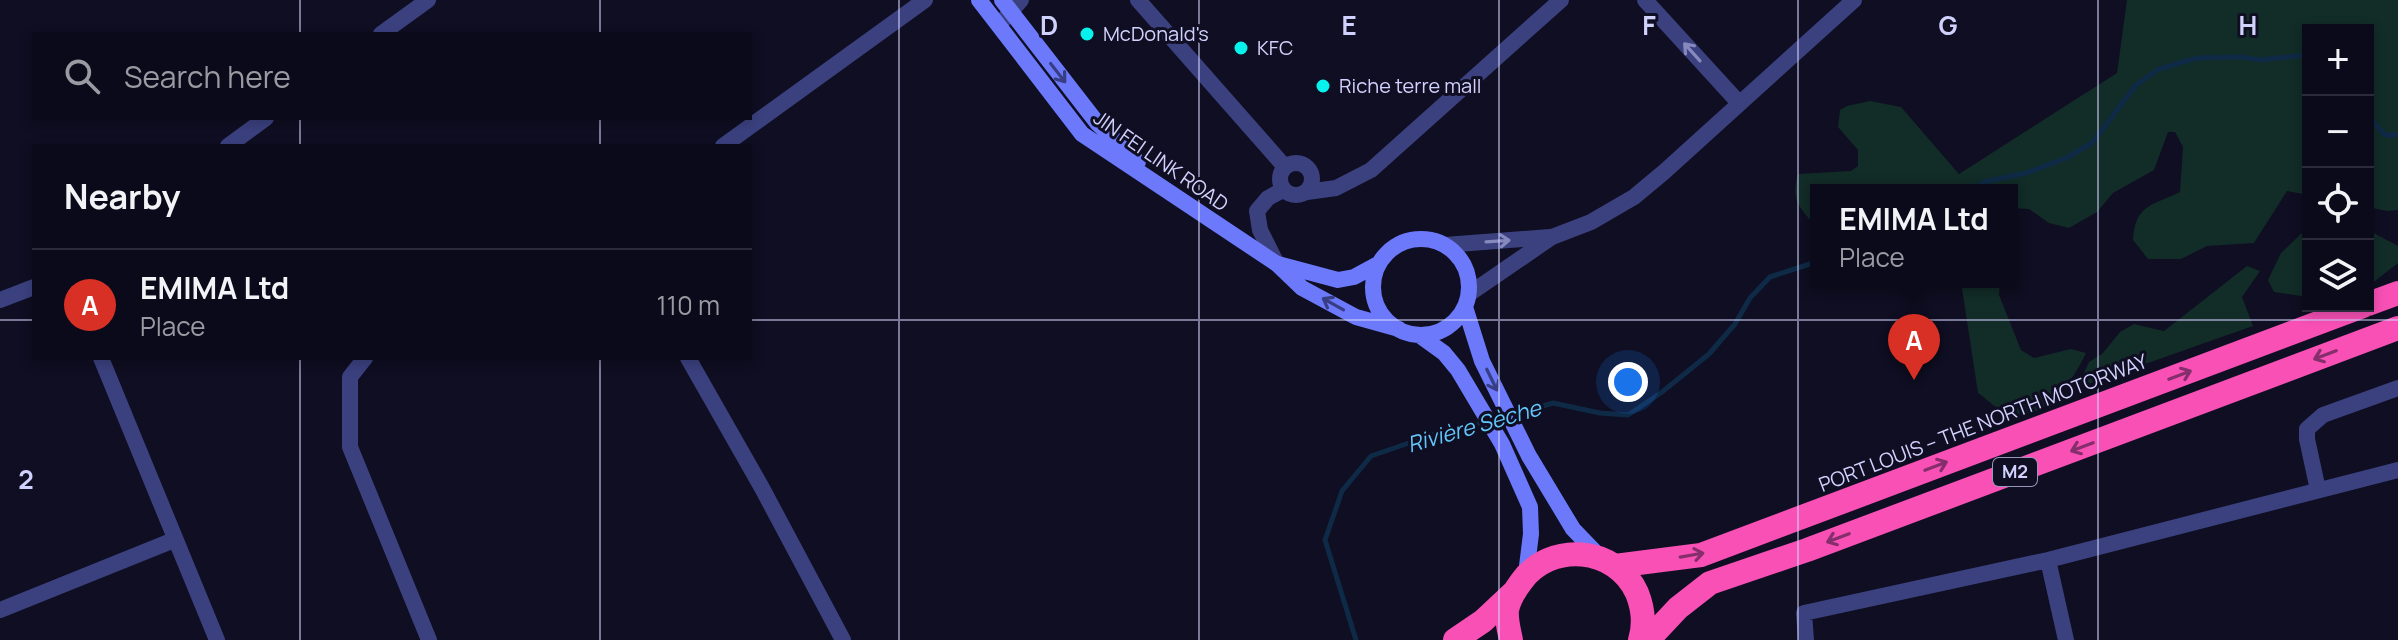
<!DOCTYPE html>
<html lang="en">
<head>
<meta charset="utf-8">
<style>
  body { margin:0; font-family:Manrope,sans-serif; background:#191827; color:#f1f3f6 }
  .controls { position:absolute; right:24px; top:24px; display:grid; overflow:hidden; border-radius:0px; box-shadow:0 4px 12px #0003 }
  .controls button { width:72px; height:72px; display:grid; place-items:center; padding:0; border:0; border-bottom:2px solid #2b2b39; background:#0b0a1a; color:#f1f3f6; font:40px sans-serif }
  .you { position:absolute; left:1628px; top:382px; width:28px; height:28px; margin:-20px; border:6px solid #fff; border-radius:50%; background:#1a73e8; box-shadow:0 0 0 12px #1a73e833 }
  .badge { display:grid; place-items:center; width:52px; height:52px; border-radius:50%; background:#d93025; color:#fff; font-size:26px; font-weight:700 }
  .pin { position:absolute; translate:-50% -66px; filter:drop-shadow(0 2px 4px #0008) }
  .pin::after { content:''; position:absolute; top:42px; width:28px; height:24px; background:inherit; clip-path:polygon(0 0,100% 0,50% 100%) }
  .popup { position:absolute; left:1810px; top:184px; width:208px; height:104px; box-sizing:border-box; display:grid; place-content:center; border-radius:0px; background:#0b0a1a; filter:drop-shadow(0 2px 6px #0005); font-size:26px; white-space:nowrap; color:#9a9aa2 }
  .popup b { font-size:30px; color:#f1f3f6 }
  .popup::after { content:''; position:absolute; left:50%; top:100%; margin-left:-16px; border:16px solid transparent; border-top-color:#0b0a1a }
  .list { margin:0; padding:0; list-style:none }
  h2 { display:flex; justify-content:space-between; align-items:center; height:104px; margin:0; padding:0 32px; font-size:34px }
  h2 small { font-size:26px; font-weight:400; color:#9a9aa2 }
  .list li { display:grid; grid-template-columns:52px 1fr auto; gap:24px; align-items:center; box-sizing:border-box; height:112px; padding:0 32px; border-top:2px solid #2b2b39 }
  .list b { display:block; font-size:30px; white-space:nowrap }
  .list p { margin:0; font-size:26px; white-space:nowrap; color:#9a9aa2 }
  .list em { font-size:26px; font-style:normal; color:#9a9aa2 }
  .icon { flex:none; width:44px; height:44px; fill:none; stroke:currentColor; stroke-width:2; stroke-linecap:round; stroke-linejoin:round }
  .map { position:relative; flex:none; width:2398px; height:640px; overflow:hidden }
  .search { position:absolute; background:#0b0a1a; box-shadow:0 4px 12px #0003; left:32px; top:32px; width:720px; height:88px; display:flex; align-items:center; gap:20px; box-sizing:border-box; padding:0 28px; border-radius:0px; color:#9a9aa2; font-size:30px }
  .panel { position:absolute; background:#0b0a1a; box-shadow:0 4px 12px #0003; left:32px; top:144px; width:720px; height:216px; border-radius:0px }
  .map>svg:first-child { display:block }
</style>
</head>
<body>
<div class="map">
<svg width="2398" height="640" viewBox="0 0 2398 640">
  <rect width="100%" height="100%" fill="#0f0e22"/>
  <path fill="#122c28" d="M2127,0H2398V210L2387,211L2368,207V30H2308V195L2287,191L2254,243L2207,246L2181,259H2148L2133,240C2135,204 2152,206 2180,192L2183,147L2175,132H2168L2154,170L2113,193L2097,212L2069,228L2049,223L2029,209L2012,208V190H1816V227C1800,207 1790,201 1798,174L1851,171L1858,166V150L1838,127L1840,110L1847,106L1870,101L1901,107L1959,174L2117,73Z
    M2308,227V297L2274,292L2268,280L2281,253Z
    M2368,230L2398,246V263L2375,281L2368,283Z
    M2247,266L2260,271L2242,297L2253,326L2077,388L2089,362L2102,354L2120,332L2134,324L2164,331Z
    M1961,282H2000L1999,295L2021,350L2034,358L2071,349L2086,353C2073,381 2047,420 2011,414C2000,413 1987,399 1978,393Z"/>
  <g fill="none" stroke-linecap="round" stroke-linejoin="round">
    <path stroke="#0f2a46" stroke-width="5" d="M2368,116L2385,135H2398
      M1973,190L1984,182L2026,173L2066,158L2092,143L2136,85L2159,69L2197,58L2242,57L2260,60L2308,55
      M1356,640L1325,540L1342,491L1371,456L1435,434L1469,427L1553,403L1600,413L1628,415L1662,392L1709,354L1735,324L1750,298L1770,277L1816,262"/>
    <path stroke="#3b417f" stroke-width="16" d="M1138,0L1285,167
      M1645,0L1739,103
      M999,25L1021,0
      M381,34L428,0
      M228,146L266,118
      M723,146L925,0
      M1280 179a16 16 0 1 1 32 0a16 16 0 1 1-32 0Z
      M1307,192L1336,188L1371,170L1561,0
      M1445,245L1550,237
      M1277,264L1260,230L1257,211L1268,198L1283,190
      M1469,294L1552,237L1591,222L1634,197L1664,172L1854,0
      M0,300L34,287
      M101,358L217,640
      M365,358L350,377V447L429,640
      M688,358L762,488L843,640
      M2318,490L2307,439V429L2323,415L2398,388
      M2048,560L2066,640
      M0,610L174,540
      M1806,640L1804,613L2048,560L2398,470"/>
    <path stroke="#6b79fa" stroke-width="16" d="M979,0L1082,134L1277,264L1302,288L1356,317L1399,329
      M1002,0L1098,124L1138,162
      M1373 287a48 48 0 1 1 96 0a48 48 0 1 1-96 0Z
      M1278,264L1338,280L1354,277L1378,264
      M1465,307L1482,361L1529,456L1573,529L1602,559
      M1419,335L1444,353L1458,370L1502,444L1530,507L1531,534L1526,574"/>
    <path stroke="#f950b6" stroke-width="24" d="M2368,304L2398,293
      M1615,566L1701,555L2363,306
      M1455,640L1483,621L1515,591
      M1511,640C1509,630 1506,620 1507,610C1509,600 1515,590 1521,582C1550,541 1616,546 1637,593C1643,608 1645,624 1640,640
      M1648,640L1678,608L1710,583L1807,550L2398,328"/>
  </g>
  <defs><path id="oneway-shaft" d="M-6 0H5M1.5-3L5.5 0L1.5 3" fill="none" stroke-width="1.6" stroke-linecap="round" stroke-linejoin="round" transform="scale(2)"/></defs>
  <g stroke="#8689be">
    <use href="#oneway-shaft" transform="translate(1692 52) rotate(-132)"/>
    <use href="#oneway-shaft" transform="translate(1498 241) rotate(-4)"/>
  </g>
  <g stroke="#383e83">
    <use href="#oneway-shaft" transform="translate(1058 73) rotate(52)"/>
    <use href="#oneway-shaft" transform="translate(1333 304) rotate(-151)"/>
    <use href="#oneway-shaft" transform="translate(1492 380) rotate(64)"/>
  </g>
  <g stroke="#842f6c">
    <use href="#oneway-shaft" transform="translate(2325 355) rotate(159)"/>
    <use href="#oneway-shaft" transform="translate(2180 375) rotate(-21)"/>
    <use href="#oneway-shaft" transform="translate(2082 447) rotate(159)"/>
    <use href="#oneway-shaft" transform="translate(1936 466) rotate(-21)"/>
    <use href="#oneway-shaft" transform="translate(1838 538) rotate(159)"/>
    <use href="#oneway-shaft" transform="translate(1692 555) rotate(-10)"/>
  </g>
  <path fill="none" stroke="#d1d1fd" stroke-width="2" stroke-opacity="0.55" d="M300,0V34M600,0V34M899,0V640M1199,0V640M1499,0V640M1798,0V640M2098,0V640M300,118V146M600,118V146M0,320H34M750,320H2398M300,358V640M600,358V640"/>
  <g fill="#08f2ed" stroke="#0f0e22" stroke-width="3">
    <circle cx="1087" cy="34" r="8"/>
    <circle cx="1241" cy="48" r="8"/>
    <circle cx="1323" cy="86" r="8"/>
  </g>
  <g text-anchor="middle" stroke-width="6" stroke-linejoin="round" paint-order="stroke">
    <rect fill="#0f0e22" stroke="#9796bb" stroke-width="2" x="1993" y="458" width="44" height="28" rx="6"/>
    <g font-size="18" font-weight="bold" fill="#d1d1fd">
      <text x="2015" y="478">M2</text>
    </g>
    <g font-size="20" fill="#d1d1fd" stroke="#0f0e22" text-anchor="start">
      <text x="1103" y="41">McDonald's</text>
      <text x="1257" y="55">KFC</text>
      <text x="1339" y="93">Riche terre mall</text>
    </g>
    <g font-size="20" fill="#d1d1fd" stroke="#0f0e22">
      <text transform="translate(1161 161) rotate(35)" y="7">JIN FEI LINK ROAD</text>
      <text transform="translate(1983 423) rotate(-21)" y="7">PORT LOUIS – THE NORTH MOTORWAY</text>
    </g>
    <g font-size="22" font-style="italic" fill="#63c6fa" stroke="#0f0e22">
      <text transform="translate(1474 426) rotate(-16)" y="8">Rivière Sèche</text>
    </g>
  </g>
  <g font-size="26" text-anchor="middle" font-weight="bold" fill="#d1d1fd" stroke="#0f0e22" stroke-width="6" stroke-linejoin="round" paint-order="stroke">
    <text x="1049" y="35">D</text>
    <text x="1349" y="35">E</text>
    <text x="1649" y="35">F</text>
    <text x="1948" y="35">G</text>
    <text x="2248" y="35">H</text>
    <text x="26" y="489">2</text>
  </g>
</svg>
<div class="controls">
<button>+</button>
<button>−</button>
<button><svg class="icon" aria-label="locate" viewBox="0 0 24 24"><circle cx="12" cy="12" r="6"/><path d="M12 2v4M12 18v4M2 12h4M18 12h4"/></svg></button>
<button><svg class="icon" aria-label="layers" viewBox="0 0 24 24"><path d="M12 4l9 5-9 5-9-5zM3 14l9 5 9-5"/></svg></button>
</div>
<div class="you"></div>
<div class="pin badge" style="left:1914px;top:380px">A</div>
<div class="popup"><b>EMIMA Ltd</b>Place</div>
<div class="search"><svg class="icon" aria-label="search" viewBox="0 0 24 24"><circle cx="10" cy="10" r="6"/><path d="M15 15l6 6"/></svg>Search here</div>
<section class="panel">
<h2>Nearby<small></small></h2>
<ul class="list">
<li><span class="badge">A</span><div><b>EMIMA Ltd</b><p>Place</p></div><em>110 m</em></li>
</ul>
</section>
</div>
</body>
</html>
